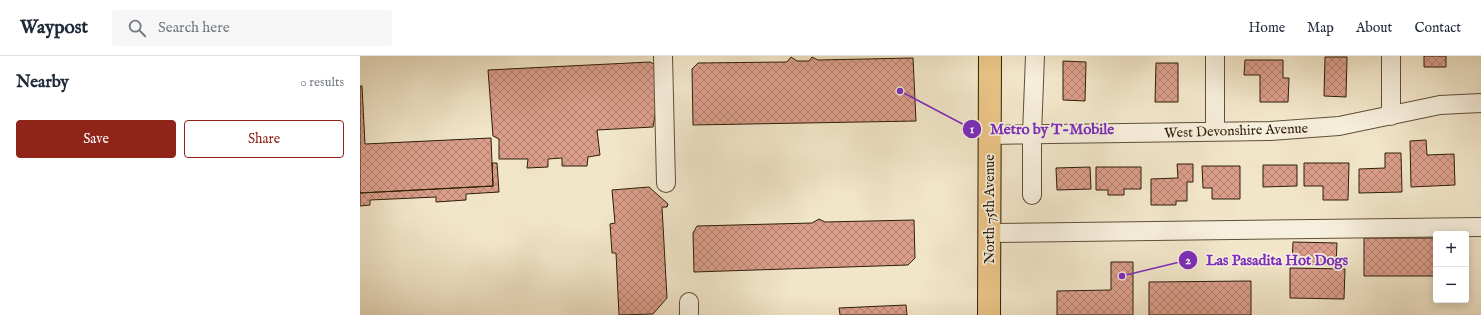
<!DOCTYPE html>
<html lang="en">
<head>
<meta charset="utf-8">
<style>
  body { margin:0; font-family:"IM FELL English",serif; background:#f6f6f7; color:#1f2937 }
  .controls { position:absolute; right:12px; bottom:12px; display:grid; overflow:hidden; border-radius:4px; box-shadow:0 2px 10px #0003 }
  .controls button { width:36px; height:36px; display:grid; place-items:center; padding:0; border:0; border-bottom:1px solid #e0e1e3; background:#fff; color:#1f2937; font:20px sans-serif }
  .list { margin:0; padding:0; list-style:none }
  h2 { display:flex; justify-content:space-between; align-items:center; height:52px; margin:0; padding:0 16px; font-size:17px }
  h2 small { font-size:13px; font-weight:400; color:#747a83 }
  .actions { display:flex; gap:8px; padding:12px 16px }
  .actions a { flex:1; padding:9px 0; border:1px solid #8f2418; border-radius:4px; text-align:center; font-size:14px; color:#8f2418 }
  .actions .main { background:#8f2418; color:#fff }
  .icon { flex:none; width:22px; height:22px; fill:none; stroke:currentColor; stroke-width:2; stroke-linecap:round; stroke-linejoin:round }
  .map { position:relative; flex:none; width:1121px; height:259px; overflow:hidden }
  header { display:flex; align-items:center; gap:24px; box-sizing:border-box; height:56px; padding:0 20px; background:#fff; border-bottom:1px solid #e0e1e3 }
  header strong { font-size:19px }
  nav { display:flex; gap:22px; margin-inline-start:auto; font-size:14px }
  .search { width:280px; height:36px; background:#f6f6f7; display:flex; align-items:center; gap:10px; box-sizing:border-box; padding:0 14px; border-radius:4px; color:#747a83; font-size:15px }
  main { display:flex }
  aside { flex:1; background:#fff }
  .map>svg:first-child { display:block }
</style>
</head>
<body>
<header>
<strong>Waypost</strong>
<div class="search"><svg class="icon" aria-label="search" viewBox="0 0 24 24"><circle cx="10" cy="10" r="6"/><path d="M15 15l6 6"/></svg>Search here</div>
<nav><a>Home</a><a>Map</a><a>About</a><a>Contact</a></nav>
</header>
<main>
<aside>
<h2>Nearby<small>0 results</small></h2>
<ul class="list">
</ul>
<div class="actions"><a class="main">Save</a><a>Share</a></div>
</aside>
<div class="map">
<svg width="1121" height="259" viewBox="0 0 1121 259">
  <defs>
    <pattern id="building-cross-hatch" width="8" height="8" patternUnits="userSpaceOnUse"><rect width="8" height="8" fill="#db9e8b"/><path d="M0 0l8 8M0 8l8-8" fill="none" stroke="#b28070"/></pattern>
  </defs>
  <rect width="100%" height="100%" fill="#f2e6ca"/>
  <filter id="stains"><feTurbulence type="fractalNoise" baseFrequency=".005" numOctaves="4"/><feColorMatrix values="0 0 0 0 .2 0 0 0 0 .09 0 0 0 0 .02 0 0 0 .5 -.17"/></filter>
  <radialGradient id="worn" r=".72"><stop offset=".6" stop-color="#630" stop-opacity="0"/><stop offset="1" stop-color="#630" stop-opacity=".3"/></radialGradient>
  <path fill="url(#building-cross-hatch)" stroke="#2d1e07" d="M1064,0H1086V11H1064Z
    M431,1L437,5H449L452,1L458,4L553,2L556,65L333,69L332,13L338,7L427,6Z
    M965,1H987L986,41L964,40Z
    M885,4H923V22H929L928,46H900V19H884Z
    M703,5L726,6L725,45L703,44Z
    M290,6L296,9L298,42L293,71L237,74L240,99L228,101L227,110H202V102L188,103V111L167,112L168,103H139V83L133,80L128,14Z
    M796,7H818V46H795Z
    M0,30H2L5,88L131,82L133,130L0,137Z
    M1066,84L1067,99L1094,98L1095,129L1051,131L1050,85Z
    M1025,97H1041L1042,136L999,137V113L1025,112Z
    M132,107H137L139,136L106,138V144L76,146V141L10,144V149L0,150V137L133,130Z
    M944,107H989L988,144H963V130H944Z
    M817,108H833V126H827V145H816V149H791V123L818,122Z
    M903,109H937V130L903,131Z
    M842,110H880V143H852V132H843Z
    M730,111L731,133L697,134L696,112Z
    M736,111H781V133H764V139H748V134H736Z
    M289,131L308,148L307,151H302L307,242L293,258L259,259L256,197H252L250,168L255,167L252,134Z
    M459,163L465,166L554,164L555,202L548,209L334,216L333,177L337,170L452,167Z
    M1004,182H1076L1075,220H1004Z
    M933,186L977,187L976,209L932,208Z
    M751,206H773V259H697V235L751,234Z
    M930,212L985,213L984,243L930,242Z
    M891,225V259H789V226Z
    M546,249L547,259H480L479,252Z"/>
  <g fill="none" stroke-linecap="round" stroke-linejoin="round">
    <g stroke="#5e5038" stroke-width="20">
      <path id="minor" d="M303,0L306,127
        M855,0V75
        M1031,60V0
        M629,79L910,75L979,70L1080,49L1121,47
        M672,139V78L675,0
        M629,177L1121,171
        M329,246V259"/>
    </g>
    <g stroke="#2d1e07" stroke-width="24">
      <path id="major" d="M629,259L630,0"/>
    </g>
    <use href="#minor" stroke="#f7efdd" stroke-width="18"/>
    <use href="#major" stroke="#e9c385" stroke-width="22"/>
  </g>
  <g text-anchor="middle" stroke-width="3.5" stroke-linejoin="round" paint-order="stroke">
    <g font-size="14" fill="#2d1e07" stroke="#f7efdd">
      <text transform="translate(876 74) rotate(-2)" y="5">West Devonshire Avenue</text>
      <text transform="translate(629 153) rotate(-90)" y="5">North 75th Avenue</text>
    </g>
  </g>
  <path fill="none" stroke="#7b2cbf" stroke-width="1.5" d="M540 35L612 73M762 220L828 204"/>
  <g fill="#7b2cbf" stroke="#f7efdd" stroke-width="1.5">
    <circle cx="540" cy="35" r="4"/>
    <circle cx="762" cy="220" r="4"/>
    <circle cx="612" cy="73" r="10"/>
    <circle cx="828" cy="204" r="10"/>
  </g>
  <g font-size="12" text-anchor="middle" font-weight="bold" fill="#fff">
    <text x="612" y="77">1</text>
    <text x="828" y="208">2</text>
  </g>
  <g font-size="15" text-anchor="middle" font-weight="bold" fill="#7b2cbf" stroke="#f7efdd" stroke-width="3.5" stroke-linejoin="round" paint-order="stroke">
    <text x="692" y="78">Metro by T-Mobile</text>
    <text x="917" y="209">Las Pasadita Hot Dogs</text>
  </g>
  <rect width="100%" height="100%" filter="url(#stains)"/>
  <rect width="100%" height="100%" fill="url(#worn)"/>
</svg>
<div class="controls">
<button>+</button>
<button>−</button>
</div>
</div>
</main>
</body>
</html>
